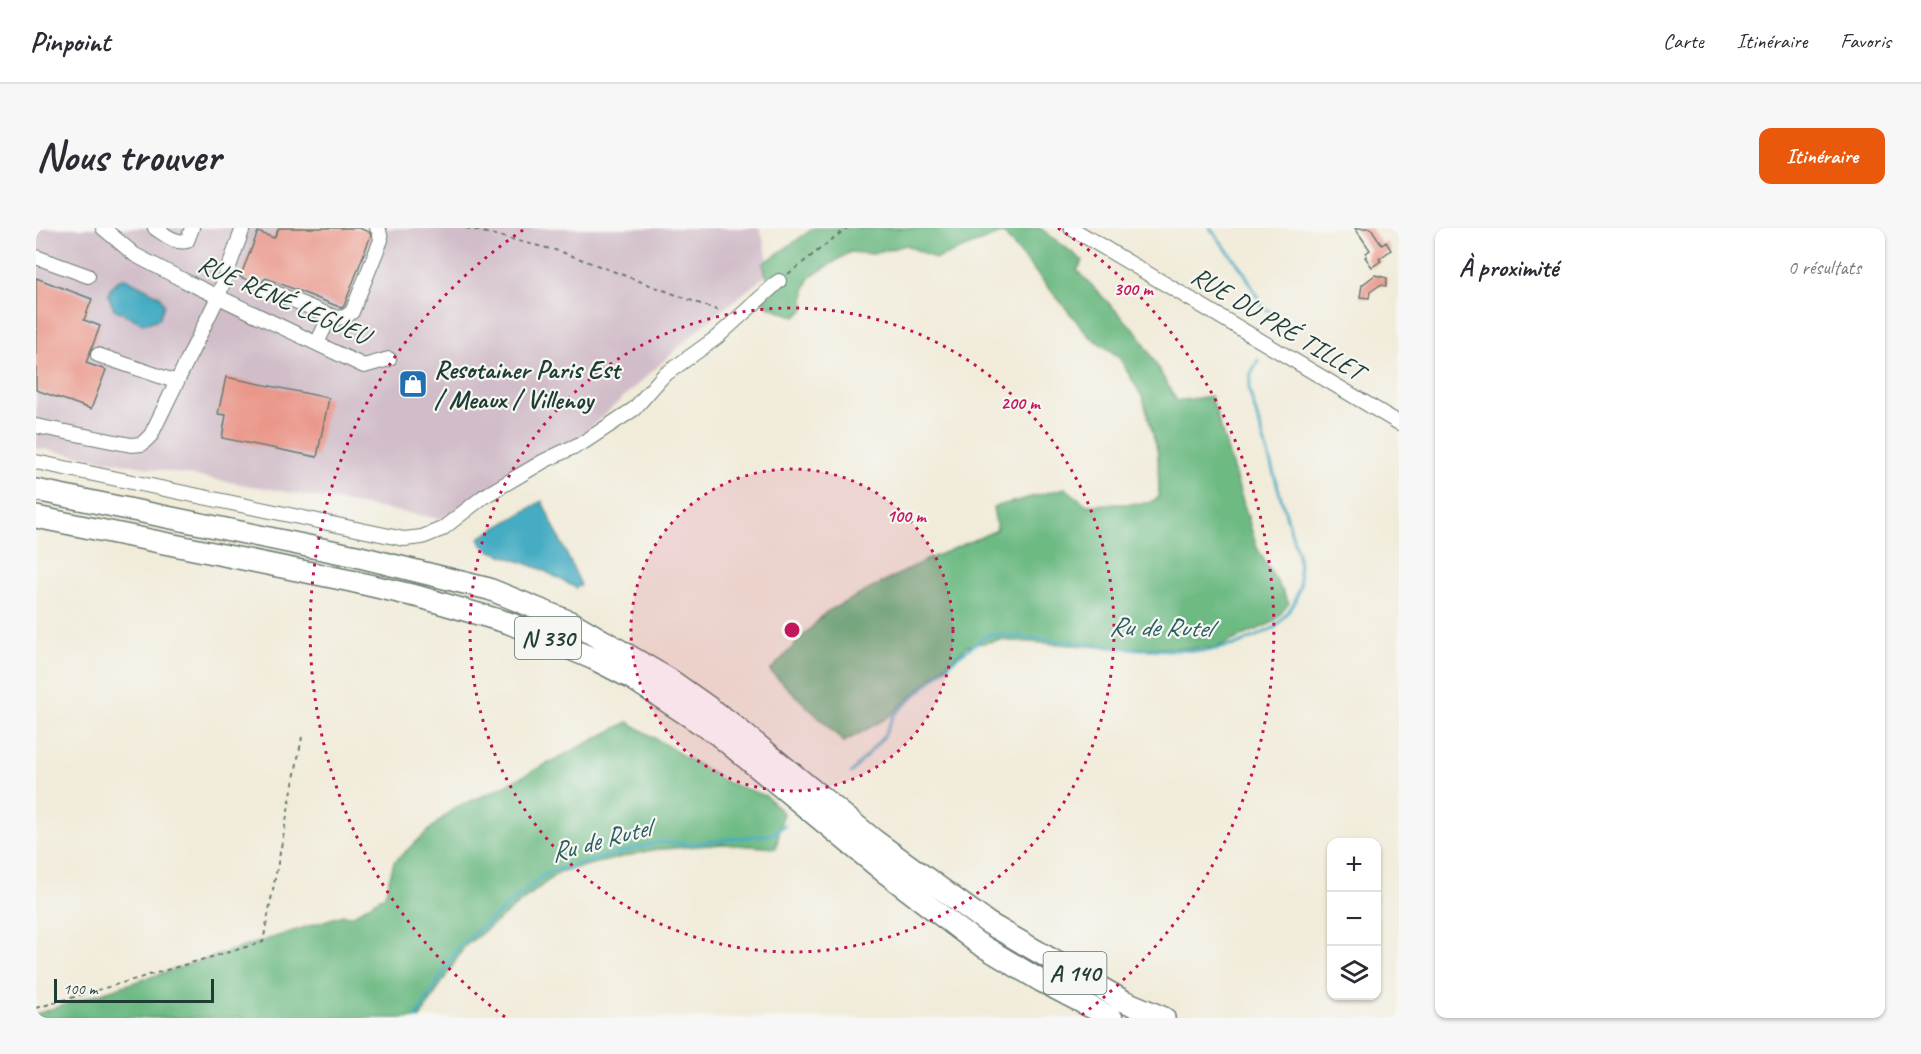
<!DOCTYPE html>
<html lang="fr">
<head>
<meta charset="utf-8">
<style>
  body { margin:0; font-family:Caveat,sans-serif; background:#f7f7f7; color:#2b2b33 }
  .controls { position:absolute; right:18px; bottom:18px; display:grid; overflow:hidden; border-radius:12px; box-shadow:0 2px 4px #0004 }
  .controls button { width:54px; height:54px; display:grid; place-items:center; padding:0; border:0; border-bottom:2px solid #e1e1e2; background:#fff; color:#2b2b33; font:30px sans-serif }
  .scale { position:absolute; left:18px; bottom:15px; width:160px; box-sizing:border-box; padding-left:6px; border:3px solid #1f3d34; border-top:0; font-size:16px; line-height:21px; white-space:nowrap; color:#1f3d34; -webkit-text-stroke:4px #f6f6f2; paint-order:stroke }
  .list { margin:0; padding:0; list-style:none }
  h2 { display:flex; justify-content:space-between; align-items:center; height:78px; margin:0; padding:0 24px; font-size:26px }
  h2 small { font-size:20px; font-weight:400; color:#7c7c81 }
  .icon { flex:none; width:33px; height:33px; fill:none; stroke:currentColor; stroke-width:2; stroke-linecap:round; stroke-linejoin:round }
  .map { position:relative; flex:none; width:1363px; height:790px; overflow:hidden; border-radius:12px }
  header { display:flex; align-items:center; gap:36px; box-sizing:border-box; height:84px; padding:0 30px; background:#fff; border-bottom:2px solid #e1e1e2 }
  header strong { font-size:28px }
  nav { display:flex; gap:33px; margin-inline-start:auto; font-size:21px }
  .intro { display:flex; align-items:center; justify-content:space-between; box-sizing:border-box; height:144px; padding:0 36px }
  h1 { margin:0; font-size:42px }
  .button { padding:15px 27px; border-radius:12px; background:#ea580c; color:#fff; font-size:21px; font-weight:700 }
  main { display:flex; gap:36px; padding:0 36px }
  aside { flex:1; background:#fff; border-radius:12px; box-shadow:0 2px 4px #0004 }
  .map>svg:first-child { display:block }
</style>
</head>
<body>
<header>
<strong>Pinpoint</strong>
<nav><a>Carte</a><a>Itinéraire</a><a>Favoris</a></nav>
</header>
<div class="intro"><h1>Nous trouver</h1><a class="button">Itinéraire</a></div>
<main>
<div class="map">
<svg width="1363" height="790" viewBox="0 0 1363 790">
  <rect width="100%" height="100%" fill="#f6f6f2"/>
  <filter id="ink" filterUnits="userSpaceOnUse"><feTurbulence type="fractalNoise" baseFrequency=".0167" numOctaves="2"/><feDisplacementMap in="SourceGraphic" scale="12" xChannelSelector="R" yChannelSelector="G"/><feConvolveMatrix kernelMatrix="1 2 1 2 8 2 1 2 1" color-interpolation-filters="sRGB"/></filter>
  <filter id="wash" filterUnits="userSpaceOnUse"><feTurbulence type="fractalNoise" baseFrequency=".008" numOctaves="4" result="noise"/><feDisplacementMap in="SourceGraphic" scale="24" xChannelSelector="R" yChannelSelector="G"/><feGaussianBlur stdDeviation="1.35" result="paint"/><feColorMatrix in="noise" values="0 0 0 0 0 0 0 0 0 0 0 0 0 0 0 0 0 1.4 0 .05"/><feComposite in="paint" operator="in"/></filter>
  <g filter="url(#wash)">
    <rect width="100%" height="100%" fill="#f1ebd9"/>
    <path fill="#d1bdc9" d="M0,0H724L735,43L664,100L547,206L404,291L0,220Z"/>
    <path fill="#6dba83" stroke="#467c5c" stroke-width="1.5" d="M778,0H1004L1047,33L1041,42L1103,107L1141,173L1175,168L1221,320L1253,375L1238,394L1180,420H1080L963,412L931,418L851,490L808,514L734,443L790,384L886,334L961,302L957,279L1029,260L1051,277L1113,275L1123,269L1122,225L1107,170L1083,129L1053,108L967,5L900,31L870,17L837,26L814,24L774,49L769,61L768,81L760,89L732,78L725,72L736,66L727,36Z
      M592,494L690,554L730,568L747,585L740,620L687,616L616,622L523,644L428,719L384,790H0V786L307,687L316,688L349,667L358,634L418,580L454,565Z"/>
    <path fill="#44acc3" stroke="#32747c" stroke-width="1.5" d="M89,50L124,68L128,77L123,91L108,96L78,81L72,67C76,57 79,53 89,50Z
      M506,273L545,357L540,360L505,341L455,323L446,317L443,310Z"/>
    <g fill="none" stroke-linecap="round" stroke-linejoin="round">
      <path stroke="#44acc3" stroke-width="3" d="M1174,0L1208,44L1227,79L1238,86L1244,95L1242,103
        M815,545L848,508L858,487L921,429L953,406L1102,421L1170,423L1203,416L1240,399L1258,376L1264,357L1262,327L1213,162L1215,146L1222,132
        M380,790L423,718L512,644L624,614L652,616L736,606L749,597"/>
    </g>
    <g id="blocks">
      <path fill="#ea9689" d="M243,0H323L333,4L335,7L308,78L306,80L230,50L223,56L204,49L222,4L238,10Z
        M1319,0H1335L1346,17L1350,14L1355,22L1343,31L1345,33L1336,39L1329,29L1331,28L1330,25L1334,22Z
        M1339,47L1351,50L1350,58L1344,57L1334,64L1333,70L1324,69L1326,57Z
        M0,50L56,71L48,92L64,98L50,135L70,142L55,181L0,162Z
        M190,149L293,170L281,229L186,210L190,187L182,186Z"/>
    </g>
  </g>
  <g filter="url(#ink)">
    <use href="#blocks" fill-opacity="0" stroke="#687a6e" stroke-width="1.5"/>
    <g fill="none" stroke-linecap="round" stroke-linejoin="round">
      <g stroke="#687a6e" stroke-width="16">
        <path id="minor" d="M67,0L99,27L149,53L328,138L353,131
          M119,0C128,6 139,16 151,13L156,0
          M1035,0L1363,195
          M0,29L52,48
          M230,61L300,90L309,89L316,84L345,12L343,2L341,0
          M281,115L294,88
          M62,127L141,154
          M0,198L95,217L106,216L115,207L182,69L207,0
          M0,234L368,311L386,309L406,301L447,269L508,233L548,214L598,181L627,148L680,110L743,53"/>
      </g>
      <g stroke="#687a6e" stroke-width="24">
        <path id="highway" d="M0,262L320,328L453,361L537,395L633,451L691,492L838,612L952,695L1088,773L1128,790
          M0,289L315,353L384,369L473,395L558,431L595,450L682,507L847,643L940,714L1005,753L1076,790"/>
      </g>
      <path stroke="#687a6e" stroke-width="2" stroke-dasharray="4.5 4.5" stroke-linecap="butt" d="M430,0L523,23L686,84
        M752,46L811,0
        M0,780L227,714L266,509"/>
      <use href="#minor" stroke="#fff" stroke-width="14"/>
      <use href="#highway" stroke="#fff" stroke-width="21"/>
    </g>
  </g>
  <circle cx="756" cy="402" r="161" fill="#c2185b" fill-opacity=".12"/>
  <g fill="none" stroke="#c2185b" stroke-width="3" stroke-dasharray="3 6">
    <circle cx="756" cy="402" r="161"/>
    <circle cx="756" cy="402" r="322"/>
    <path d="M469 789A482 482 0 0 1 490 0M1022 0A482 482 0 0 1 1043 789"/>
  </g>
  <defs>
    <g id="shop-square" transform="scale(1.5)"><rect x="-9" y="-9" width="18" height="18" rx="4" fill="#1f6fb2" stroke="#f6f6f2"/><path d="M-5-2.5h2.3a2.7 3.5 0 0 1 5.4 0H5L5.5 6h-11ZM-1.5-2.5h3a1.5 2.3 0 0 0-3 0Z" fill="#fff"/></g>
  </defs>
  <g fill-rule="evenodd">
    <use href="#shop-square" x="377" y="156"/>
  </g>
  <g text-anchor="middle" stroke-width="4.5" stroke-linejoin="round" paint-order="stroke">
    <g fill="#f6f6f2" stroke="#60746d" stroke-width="1.5">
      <rect x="479" y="389" width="66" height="42" rx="4.5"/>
      <rect x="1007.5" y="724" width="63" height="42" rx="4.5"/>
    </g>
    <g font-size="24" font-weight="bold" fill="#1f3d34">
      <text x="512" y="418">N 330</text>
      <text x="1039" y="753">A 140</text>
    </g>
    <g font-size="26" fill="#1f3d34" stroke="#f6f6f2">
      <text transform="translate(248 71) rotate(24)" y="9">RUE RENÉ LEGUEU</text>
      <text transform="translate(1242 95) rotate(31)" y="9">RUE DU PRÉ TILLET</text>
    </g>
    <g font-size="26" font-weight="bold" fill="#1f3d34" stroke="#f6f6f2" text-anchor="start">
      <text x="398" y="150">Resotainer Paris Est<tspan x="398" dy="30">/ Meaux / Villenoy</tspan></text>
    </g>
    <g font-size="27" font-style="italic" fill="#2a5e5f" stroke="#f6f6f2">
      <text transform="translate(1124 399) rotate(1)" y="9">Ru de Rutel</text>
      <text transform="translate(564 612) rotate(-15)" y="9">Ru de Rutel</text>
    </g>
  </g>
  <circle cx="756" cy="402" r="9" fill="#c2185b" stroke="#f6f6f2" stroke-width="3"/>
  <g font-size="18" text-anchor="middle" font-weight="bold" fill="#c2185b" stroke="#f6f6f2" stroke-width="4.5" stroke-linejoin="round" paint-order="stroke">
    <text x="1097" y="67">300 m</text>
    <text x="984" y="181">200 m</text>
    <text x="870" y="294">100 m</text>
  </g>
</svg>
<div class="controls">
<button>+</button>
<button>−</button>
<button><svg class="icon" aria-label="layers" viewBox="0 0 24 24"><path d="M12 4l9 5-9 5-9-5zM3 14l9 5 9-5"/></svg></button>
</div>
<div class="scale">100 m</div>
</div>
<aside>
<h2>À proximité<small>0 résultats</small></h2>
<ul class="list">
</ul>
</aside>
</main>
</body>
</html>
